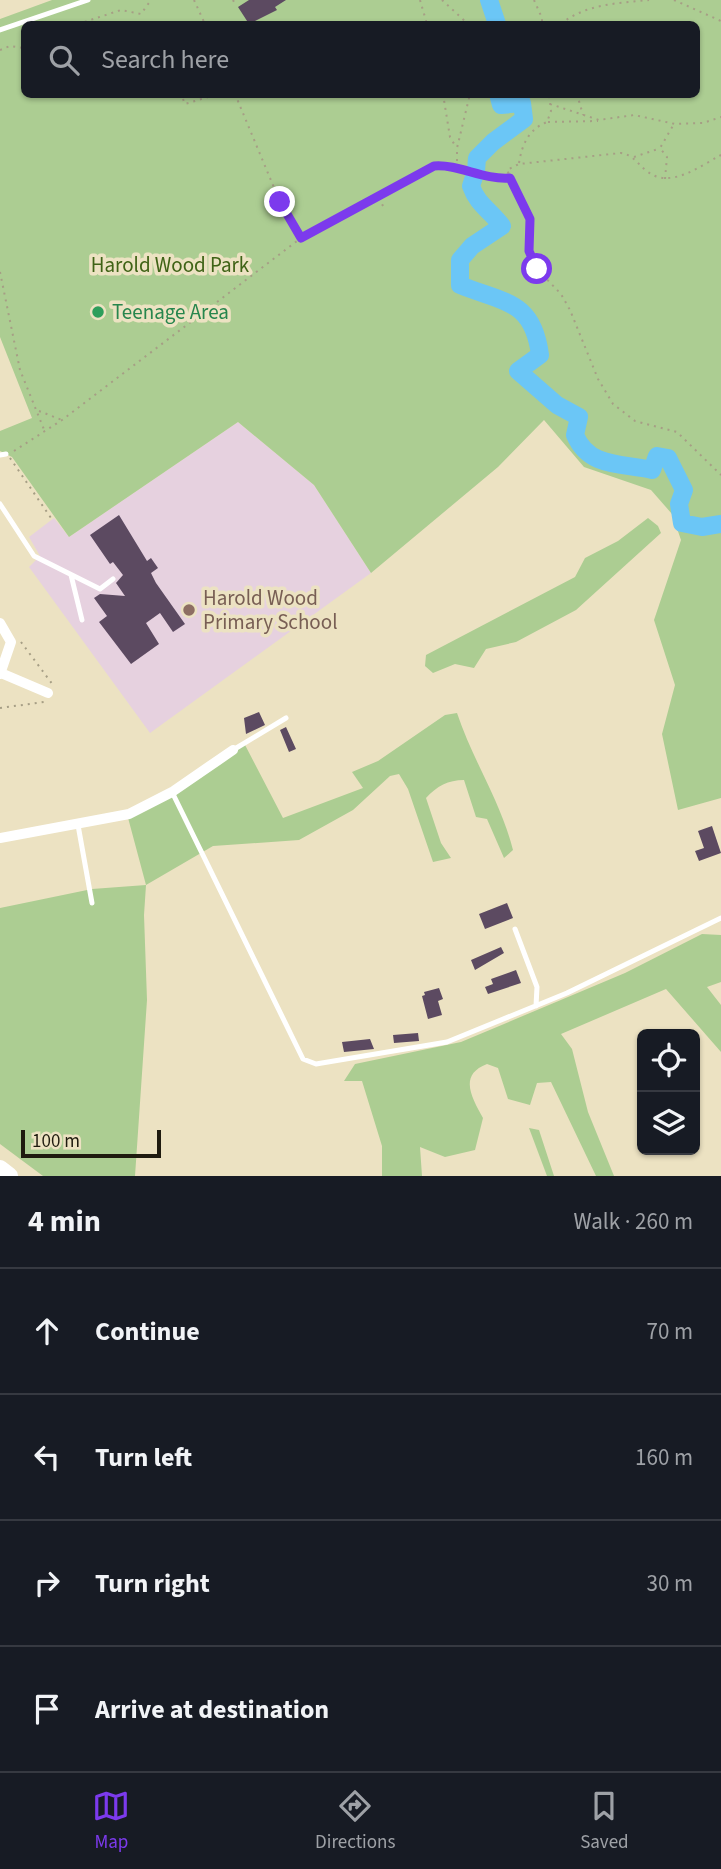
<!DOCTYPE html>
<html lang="en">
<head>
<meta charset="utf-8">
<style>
  body { margin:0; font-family:"Source Sans 3",sans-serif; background:#242831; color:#f1f3f6 }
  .controls { position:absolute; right:21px; bottom:21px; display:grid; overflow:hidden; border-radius:10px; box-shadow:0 2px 5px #0004 }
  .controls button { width:63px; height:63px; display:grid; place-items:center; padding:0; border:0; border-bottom:2px solid #363941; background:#171b24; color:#f1f3f6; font:35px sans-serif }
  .scale { position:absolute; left:21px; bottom:18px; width:140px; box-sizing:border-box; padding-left:7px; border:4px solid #1f1b0f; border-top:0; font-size:19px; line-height:24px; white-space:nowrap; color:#1f1b0f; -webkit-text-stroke:5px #ece2c2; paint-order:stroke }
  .stop { position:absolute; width:21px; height:21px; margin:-16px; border:5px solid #7c3aed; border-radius:50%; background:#fff }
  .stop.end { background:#7c3aed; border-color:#fff; box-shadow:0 2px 7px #0008 }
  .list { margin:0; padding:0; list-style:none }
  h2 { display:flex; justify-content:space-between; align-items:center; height:91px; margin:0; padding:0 28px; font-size:30px }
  h2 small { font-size:23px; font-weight:400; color:#9ea1a6 }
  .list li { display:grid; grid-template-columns:46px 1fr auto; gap:21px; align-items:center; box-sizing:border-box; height:126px; padding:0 28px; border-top:2px solid #363941 }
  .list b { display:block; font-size:26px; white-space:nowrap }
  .list em { font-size:23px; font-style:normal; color:#9ea1a6 }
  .icon { flex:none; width:38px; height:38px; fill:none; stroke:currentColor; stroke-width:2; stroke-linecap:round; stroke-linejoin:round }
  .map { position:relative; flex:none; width:721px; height:1176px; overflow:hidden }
  .search { position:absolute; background:#171b24; box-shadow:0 2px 5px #0004; left:21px; right:21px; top:21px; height:77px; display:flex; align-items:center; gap:18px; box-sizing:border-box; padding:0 24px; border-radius:10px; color:#9ea1a6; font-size:26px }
  .sheet { height:595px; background:#171b24 }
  nav { display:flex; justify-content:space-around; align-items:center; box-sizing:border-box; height:98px; border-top:2px solid #363941; background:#171b24; font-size:19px; color:#9ea1a6 }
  nav a { display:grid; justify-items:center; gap:4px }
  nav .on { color:#7c3aed }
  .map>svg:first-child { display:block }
</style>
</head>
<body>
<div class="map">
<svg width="721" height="1176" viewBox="0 0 721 1176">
  <rect width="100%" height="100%" fill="#ece2c2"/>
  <path fill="#e6d1df" d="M238,422L314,485L371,573L150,733L29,567L40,556L29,537L54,518L69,537Z"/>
  <path fill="#accd92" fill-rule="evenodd" d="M52,0H721V798L678,810L662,734L675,685L654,620L681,540L672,514L651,490L584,467L544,420L498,467L371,573L314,485L238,422L69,537L12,457L0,451V431L32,418L0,337V19ZM24,24H696V94H24Z
    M648,518L658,526L661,533L576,610L516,642L486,649L474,668L455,664L433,673L425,666L426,655L575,577L585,558L618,541Z
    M457,713C473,761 501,802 513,850L504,858L487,819L476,817L464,780C448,780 437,786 426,798L441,843L451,858L433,862L408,789L399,774L390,776L353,810L299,840L213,846L146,885L144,915L147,1000L135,1176H43L0,1144V908L92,889L146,885L127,814L244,743L283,818L363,788L352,772L378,761L445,715Z
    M702,934L721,935V982L707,987L721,1005V1052L666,989L561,1034L572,1049L588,1112L614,1176H596L551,1082L537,1083L530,1105L508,1099L498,1068L487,1064C458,1075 472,1098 483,1118L475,1150L445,1157L420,1147L422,1176H382V1146L362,1081H344L355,1064L461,1042L625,973Z
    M529,1128L539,1130L554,1176H547Z"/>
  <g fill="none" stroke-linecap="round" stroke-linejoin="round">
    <path stroke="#6bc6f6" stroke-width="18" d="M489,0L497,24
      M498,94L501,105L522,103L524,119L493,142L477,158L476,171L471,186C477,204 491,211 502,226L472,246L460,260V285C504,303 533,300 540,355L518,371L557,405L579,417L575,435C589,468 621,463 652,470L657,456L668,458L684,490L679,504L682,523L702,527L721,524"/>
  </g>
  <path fill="#5c4a61" d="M249,0H286L275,7L277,10L249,24L238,7Z
    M119,515L147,561L151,558L158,568L151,573L156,583L185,624L173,632L160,613L146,623L159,644L131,664L99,622L107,616L94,598L100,594L125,596L116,583L123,575L113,562L110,564L90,535Z
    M259,712L265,725L246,734L244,718Z
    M286,727L296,749L289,752L280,730Z
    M712,826L721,853L699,861L695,851L704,848L698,831Z
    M507,903L513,918L485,929L479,914Z
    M501,947L504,953L475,970L471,960Z
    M516,970L521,983L488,994L485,987L493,984L491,979Z
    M439,988L443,999L438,1001L442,1015L428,1019L422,996L425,995L424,992Z
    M418,1033L419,1041L394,1043L393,1035Z
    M370,1039L374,1049L344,1052L342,1042Z"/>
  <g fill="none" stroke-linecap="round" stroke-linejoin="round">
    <path stroke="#a69e85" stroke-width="2" stroke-dasharray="2 5" stroke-linecap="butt" d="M194,0L205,24
      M233,0L234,2
      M420,0L427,24
      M442,0L468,24
      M534,0L542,18V24
      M674,0L721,21
      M78,24L121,10L141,14L151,0
      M561,24C585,4 619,3 649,0
      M0,50L10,46L24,48
      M235,94L280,202L300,237
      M443,94L450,137L456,147
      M577,94L583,115
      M183,99L185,104L218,94
      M550,104L599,120L634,115L675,124L703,123L721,117
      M548,122L598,121
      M721,155C700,166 671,189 648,172C637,164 634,155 621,153L519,164L507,170L530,219L529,251L537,269L561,294L570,310L598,379L613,404L635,421L677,432L721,475
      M634,157L658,149
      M519,163C522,144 529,129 547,122L551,111L549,94
      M457,168V148L470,94
      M665,179L667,157L660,148L674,124
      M379,198L383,206
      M0,272L20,370L45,432
      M39,411L62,420
      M14,451L62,420L301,238L434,166C459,164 483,180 509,178
      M10,458L51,518
      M21,642L53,685
      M0,708L44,702"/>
    <path stroke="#fff" stroke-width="5" d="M0,30L88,0
      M0,455L6,454
      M0,504L34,556L100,589L113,579
      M71,575L82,620
      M233,750L286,718
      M172,792L303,1059L316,1064L447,1042L567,993L721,918
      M78,825L92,903
      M515,929L537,987L536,1006"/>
    <path stroke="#fff" stroke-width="10" d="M0,623L11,642L0,674
      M1,673L48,693
      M0,838L129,814L172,792L233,750"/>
    <path stroke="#fff" stroke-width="18" d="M0,1169L9,1176"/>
  </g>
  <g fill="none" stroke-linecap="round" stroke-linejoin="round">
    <path stroke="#7c3aed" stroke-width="9" d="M280,202L301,238L434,166C459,164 483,180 510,178L530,219L529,251L537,269"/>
  </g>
  <circle fill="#2e9e5b" stroke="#ece2c2" stroke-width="2.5" cx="98" cy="312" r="7"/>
  <circle fill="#8d6e63" stroke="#ece2c2" stroke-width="2.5" cx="189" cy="610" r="7"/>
  <g text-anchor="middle" stroke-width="7" stroke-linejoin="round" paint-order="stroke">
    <g font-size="21" fill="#3f6316" stroke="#ece2c2">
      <text x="170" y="272">Harold Wood Park</text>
    </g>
    <g font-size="21" fill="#27864d" stroke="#ece2c2" text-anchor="start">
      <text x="112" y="319">Teenage Area</text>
    </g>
    <g font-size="21" fill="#785e54" stroke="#ece2c2" text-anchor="start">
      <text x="203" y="605">Harold Wood<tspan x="203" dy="24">Primary School</tspan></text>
    </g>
  </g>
</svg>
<div class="controls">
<button><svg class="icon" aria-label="locate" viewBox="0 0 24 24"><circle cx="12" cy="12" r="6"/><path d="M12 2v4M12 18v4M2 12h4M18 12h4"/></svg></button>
<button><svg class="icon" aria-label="layers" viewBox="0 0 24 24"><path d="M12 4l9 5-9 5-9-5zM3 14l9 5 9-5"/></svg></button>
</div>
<div class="scale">100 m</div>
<div class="stop" style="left:537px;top:269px"></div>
<div class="stop end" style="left:280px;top:202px"></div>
<div class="search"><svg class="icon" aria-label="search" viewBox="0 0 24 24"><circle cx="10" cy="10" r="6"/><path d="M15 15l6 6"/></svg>Search here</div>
</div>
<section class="sheet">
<h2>4 min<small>Walk · 260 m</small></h2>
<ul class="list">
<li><svg class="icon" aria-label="ahead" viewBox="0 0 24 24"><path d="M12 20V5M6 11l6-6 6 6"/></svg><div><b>Continue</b></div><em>70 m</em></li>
<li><svg class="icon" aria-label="left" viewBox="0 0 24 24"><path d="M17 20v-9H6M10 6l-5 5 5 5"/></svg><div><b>Turn left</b></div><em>160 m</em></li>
<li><svg class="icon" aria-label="right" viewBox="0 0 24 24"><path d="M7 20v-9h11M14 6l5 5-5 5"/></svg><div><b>Turn right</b></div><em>30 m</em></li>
<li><svg class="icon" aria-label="arrive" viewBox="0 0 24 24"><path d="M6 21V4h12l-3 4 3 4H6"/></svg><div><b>Arrive at destination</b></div></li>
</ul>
</section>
<nav>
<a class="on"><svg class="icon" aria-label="map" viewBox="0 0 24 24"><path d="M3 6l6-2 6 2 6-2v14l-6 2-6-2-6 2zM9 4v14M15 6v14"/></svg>Map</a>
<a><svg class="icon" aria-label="directions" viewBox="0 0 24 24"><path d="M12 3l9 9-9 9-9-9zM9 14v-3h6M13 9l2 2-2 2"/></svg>Directions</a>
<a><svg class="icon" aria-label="saved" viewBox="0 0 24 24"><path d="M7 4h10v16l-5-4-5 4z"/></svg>Saved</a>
</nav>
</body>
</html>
